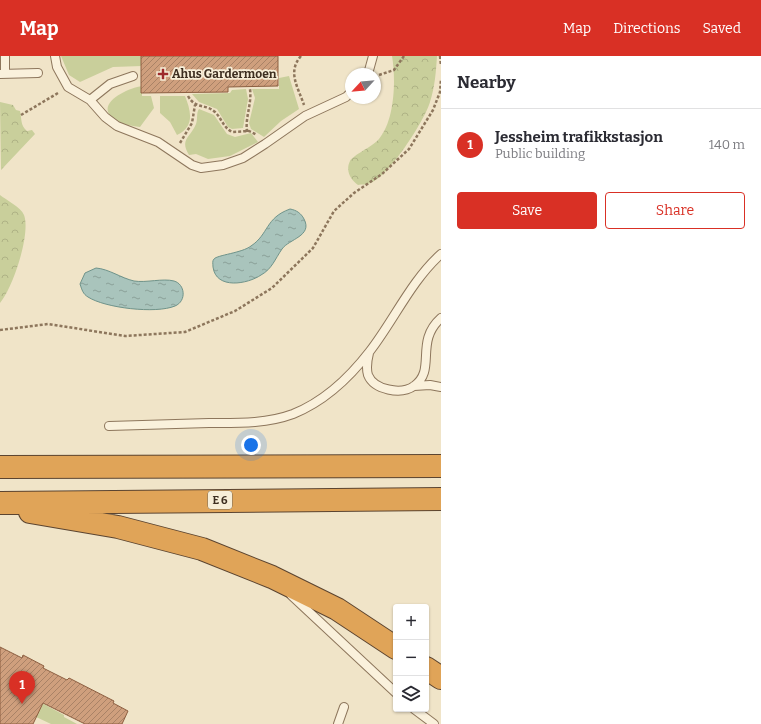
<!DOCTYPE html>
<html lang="en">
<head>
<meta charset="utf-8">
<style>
  body { margin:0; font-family:Bitter,serif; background:#f2f2f3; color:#2b2b33 }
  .controls { position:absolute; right:12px; bottom:12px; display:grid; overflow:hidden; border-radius:4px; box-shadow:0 1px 3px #0004 }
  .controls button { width:36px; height:36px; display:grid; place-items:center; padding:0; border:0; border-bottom:1px solid #e1e1e2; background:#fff; color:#2b2b33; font:20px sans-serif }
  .compass { position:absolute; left:345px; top:12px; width:36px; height:36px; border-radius:50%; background:#fff; box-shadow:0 1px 3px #0004; rotate:244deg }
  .you { position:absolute; left:251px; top:389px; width:14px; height:14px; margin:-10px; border:3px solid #fff; border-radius:50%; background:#1a73e8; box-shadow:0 0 0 6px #1a73e833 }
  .badge { display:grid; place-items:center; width:26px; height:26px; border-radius:50%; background:#d93025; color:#fff; font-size:13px; font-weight:700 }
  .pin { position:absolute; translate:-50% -33px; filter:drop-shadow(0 1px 2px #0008) }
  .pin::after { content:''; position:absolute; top:21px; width:14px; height:12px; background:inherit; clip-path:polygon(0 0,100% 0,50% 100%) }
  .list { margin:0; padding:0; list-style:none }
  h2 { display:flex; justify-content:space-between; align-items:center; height:52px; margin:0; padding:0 16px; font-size:17px }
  h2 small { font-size:13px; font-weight:400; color:#7c7c81 }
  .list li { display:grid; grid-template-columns:26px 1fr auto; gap:12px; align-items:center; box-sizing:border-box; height:72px; padding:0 16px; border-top:1px solid #e1e1e2 }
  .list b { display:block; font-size:15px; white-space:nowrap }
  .list p { margin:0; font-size:13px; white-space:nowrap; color:#7c7c81 }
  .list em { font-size:13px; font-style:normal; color:#7c7c81 }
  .actions { display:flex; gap:8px; padding:12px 16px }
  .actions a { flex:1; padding:9px 0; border:1px solid #d93025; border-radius:4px; text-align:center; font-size:14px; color:#d93025 }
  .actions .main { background:#d93025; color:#fff }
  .icon { flex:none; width:22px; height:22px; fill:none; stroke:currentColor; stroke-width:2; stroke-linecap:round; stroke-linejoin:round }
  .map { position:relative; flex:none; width:441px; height:668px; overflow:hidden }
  header { display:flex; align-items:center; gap:24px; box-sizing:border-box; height:56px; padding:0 20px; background:#d93025; color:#fff }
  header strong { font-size:19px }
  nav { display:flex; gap:22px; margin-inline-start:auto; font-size:14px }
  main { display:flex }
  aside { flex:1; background:#fff }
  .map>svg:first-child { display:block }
</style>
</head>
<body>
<header>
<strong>Map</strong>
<nav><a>Map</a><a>Directions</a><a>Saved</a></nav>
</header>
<main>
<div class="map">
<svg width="441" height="668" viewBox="0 0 441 668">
  <defs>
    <pattern id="forest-crowns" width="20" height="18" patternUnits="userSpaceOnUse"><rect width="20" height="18" fill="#c9cf9b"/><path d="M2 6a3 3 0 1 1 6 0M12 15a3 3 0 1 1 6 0" fill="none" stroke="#aeb285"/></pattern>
    <pattern id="water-ripples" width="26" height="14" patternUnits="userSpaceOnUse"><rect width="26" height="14" fill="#a9c4bc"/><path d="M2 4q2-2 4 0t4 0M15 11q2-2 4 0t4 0" fill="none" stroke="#8ba098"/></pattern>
    <pattern id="building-hatch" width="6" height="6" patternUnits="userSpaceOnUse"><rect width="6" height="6" fill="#cf9f7d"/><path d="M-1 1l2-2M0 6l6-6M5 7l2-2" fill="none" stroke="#a98266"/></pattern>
  </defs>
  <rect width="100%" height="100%" fill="#f0e4c8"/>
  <path fill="#c9cf9b" d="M61,0H142V10L113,11L80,26L69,19Z
    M289,20L299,53L281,65L264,81L251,73L249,67L255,42L252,33H279V22Z
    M142,30V40H151L154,52L140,71C133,70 125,69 119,66C89,51 126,32 142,30Z
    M246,33L248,43L243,72L232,73L228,71L217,53L199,46L192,38L230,37L232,34Z
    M160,40H185C191,55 195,71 177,79L170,66L160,57Z
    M199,53L214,59L227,78L235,81L251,77L258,86L230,100L208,103L196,98L189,99C179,83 191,81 196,68C198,63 196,57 199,53Z
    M40,646L64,659V661L77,668H51L34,660Z"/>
  <path fill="url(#forest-crowns)" d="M392,0H437C436,15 435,31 430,46C425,64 388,122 370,127C367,129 362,128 358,129C351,124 345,115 350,105C353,99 372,91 379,83C395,64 396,23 392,0Z
    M0,46L13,49L16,54L20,55C22,63 20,69 27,75L32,74L35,78L1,114Z
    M0,139C6,144 21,151 24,159C31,177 13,232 0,247Z"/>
  <path fill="url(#water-ripples)" stroke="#6f938a" d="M290,153C296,154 301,157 304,163C313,180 289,183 282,193C275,203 272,213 261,219C248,228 216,234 213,211C213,208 212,205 214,203C217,199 242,197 251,190C269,178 265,162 290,153Z
    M96,212C109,213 121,222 134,225C146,227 163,222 174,225C185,228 187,245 175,250C156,258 105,252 88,241C83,238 82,234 80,228L85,217Z"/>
  <path fill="url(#building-hatch)" stroke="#8d5f41" d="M141,0H278V30L228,31V36L141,37Z
    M0,591L22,602L23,599L44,610L43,612L67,624L69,622L114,645L113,647L128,655L122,668H85L43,647L33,668H0Z"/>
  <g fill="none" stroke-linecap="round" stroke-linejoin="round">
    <g stroke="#8d765c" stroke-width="10">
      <path id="lane" d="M5,0V18
        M55,0L57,11L68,31L90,44L105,61L117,70L158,86L192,109L201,112L223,109L243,102L265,88L305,60L346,41L351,36
        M0,18L38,17
        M368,18L373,0
        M90,44L110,28L133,20
        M369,297C367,305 366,312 368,319C374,334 401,339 414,330C437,314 414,286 441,262
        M414,330L430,329L441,331
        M109,370C142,369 175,368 209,367C237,367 266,368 293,358C323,346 350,321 370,295C394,264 411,225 441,198
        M291,539L396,637
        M414,653L434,668
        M338,668L344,651"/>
    </g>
    <g stroke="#5b4430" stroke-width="24">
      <path id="highway" d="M0,411L441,410
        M0,447L441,443
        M30,456L118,471L202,493L272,521L337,553L396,592
        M426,612L441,622"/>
    </g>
    <path stroke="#8d765c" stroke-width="2.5" stroke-dasharray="3 2" stroke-linecap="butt" d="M301,0C287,16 298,31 304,49
      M440,0L441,10
      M379,19L394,14L404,0
      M188,40C196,54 205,47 215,56C222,63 223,71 232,76L249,75L257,79
      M21,59L58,37
      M247,76C245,61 252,48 250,33
      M180,87L192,67L195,49
      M0,274L48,268L125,280L185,276L235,255L272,232L313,192L334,155L354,137L382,118L409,93L433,54L440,36L441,23"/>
    <use href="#lane" stroke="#faf1dc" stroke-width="8"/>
    <use href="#highway" stroke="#e0a458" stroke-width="22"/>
  </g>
  <path fill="#9e2a2b" stroke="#f7eed8" stroke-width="1.5" d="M161 12h4v4h4v4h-4v4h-4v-4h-4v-4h4z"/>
  <g text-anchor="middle" stroke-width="3.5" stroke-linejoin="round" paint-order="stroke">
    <rect fill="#f7eed8" stroke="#756857" stroke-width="1" x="208" y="435" width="24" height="18" rx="3"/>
    <g font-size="11" font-weight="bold" fill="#3d2e20">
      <text x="220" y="448">E 6</text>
    </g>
    <g font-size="12" font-weight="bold" fill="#3d2e20" stroke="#f7eed8" text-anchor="start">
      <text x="172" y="22">Ahus Gardermoen</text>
    </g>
  </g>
</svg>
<div class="controls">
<button>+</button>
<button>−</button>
<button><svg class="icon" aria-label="layers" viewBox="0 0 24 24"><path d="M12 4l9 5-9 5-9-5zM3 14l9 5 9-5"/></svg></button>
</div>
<svg class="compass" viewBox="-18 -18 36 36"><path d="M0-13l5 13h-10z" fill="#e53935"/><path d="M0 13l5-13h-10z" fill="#7c7c81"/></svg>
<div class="you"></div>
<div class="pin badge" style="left:22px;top:648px">1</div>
</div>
<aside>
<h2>Nearby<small></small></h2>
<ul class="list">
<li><span class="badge">1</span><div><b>Jessheim trafikkstasjon</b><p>Public building</p></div><em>140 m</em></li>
</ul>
<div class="actions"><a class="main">Save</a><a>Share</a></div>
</aside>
</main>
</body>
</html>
